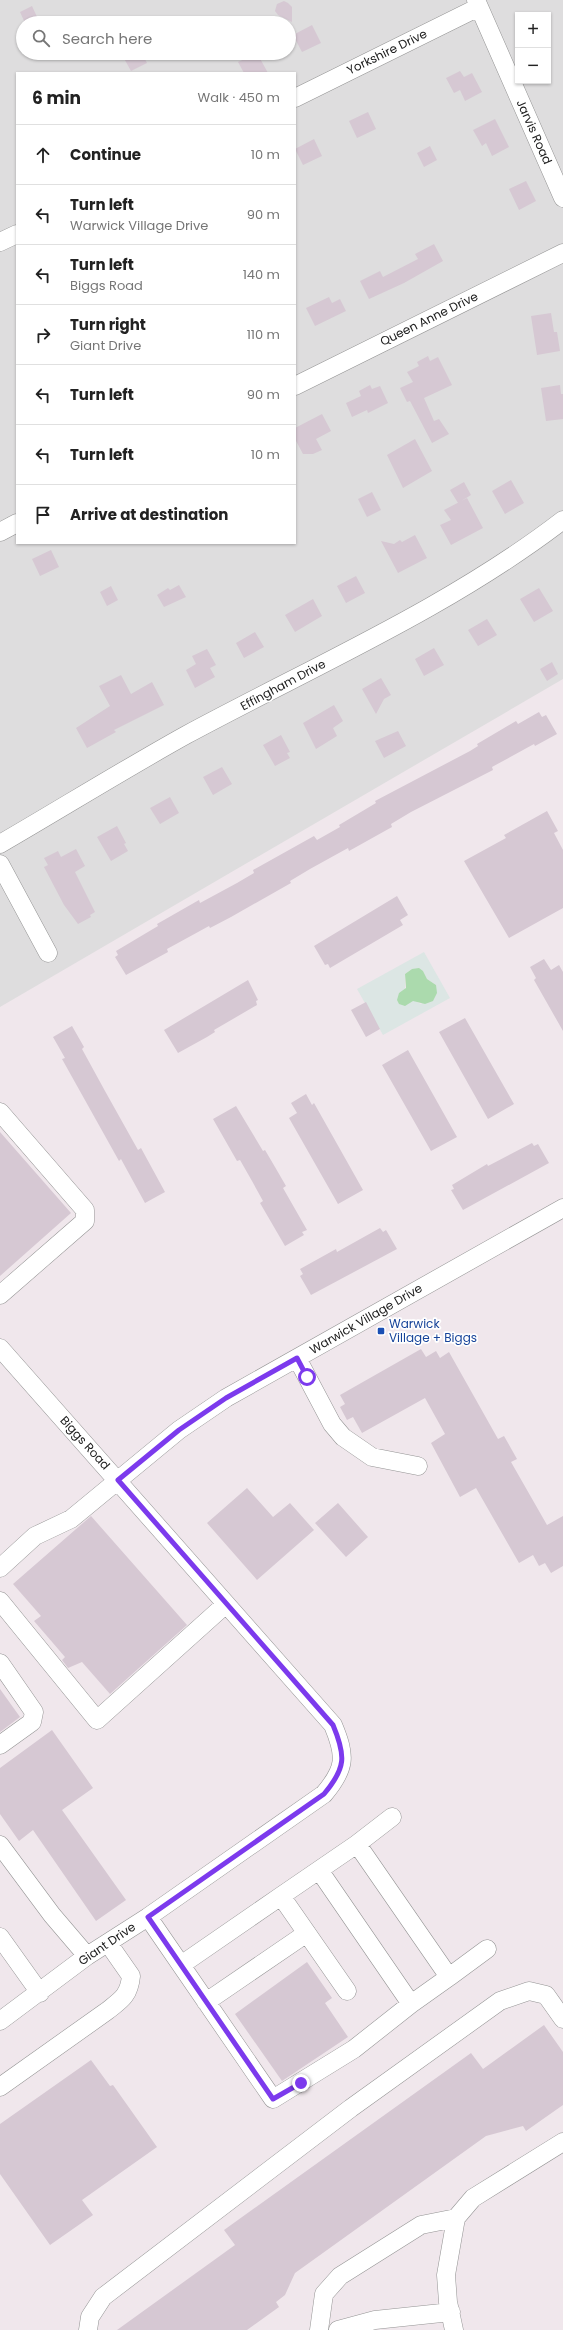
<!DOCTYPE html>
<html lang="en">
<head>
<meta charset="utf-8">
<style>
  body { margin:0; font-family:Poppins,sans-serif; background:#f6f6f6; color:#222 }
  .controls { position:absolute; right:12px; top:12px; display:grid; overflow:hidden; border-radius:0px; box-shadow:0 1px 3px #0004 }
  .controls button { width:36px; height:36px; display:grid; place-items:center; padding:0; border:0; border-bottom:1px solid #e0e0e0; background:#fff; color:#222; font:20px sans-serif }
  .stop { position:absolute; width:12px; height:12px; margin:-9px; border:3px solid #7c3aed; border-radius:50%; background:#fff }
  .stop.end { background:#7c3aed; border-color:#fff; box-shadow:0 1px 4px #0008 }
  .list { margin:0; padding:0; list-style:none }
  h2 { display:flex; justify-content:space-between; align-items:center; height:52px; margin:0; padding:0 16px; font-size:17px }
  h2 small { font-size:13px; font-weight:400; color:#767676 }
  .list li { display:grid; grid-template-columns:26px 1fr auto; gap:12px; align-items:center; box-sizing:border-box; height:60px; padding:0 16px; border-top:1px solid #e0e0e0 }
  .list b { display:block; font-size:15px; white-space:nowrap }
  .list p { margin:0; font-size:13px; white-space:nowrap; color:#767676 }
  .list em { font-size:13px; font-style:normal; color:#767676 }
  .icon { flex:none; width:22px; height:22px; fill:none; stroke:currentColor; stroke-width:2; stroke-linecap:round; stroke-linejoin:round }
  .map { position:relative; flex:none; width:563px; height:2330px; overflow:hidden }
  .search { position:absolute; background:#fff; box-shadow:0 1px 3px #0004; left:16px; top:16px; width:280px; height:44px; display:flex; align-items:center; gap:10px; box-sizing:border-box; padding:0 14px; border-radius:22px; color:#767676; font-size:15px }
  .panel { position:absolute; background:#fff; box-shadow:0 1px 3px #0004; left:16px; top:72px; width:280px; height:472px; border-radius:0px }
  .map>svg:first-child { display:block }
</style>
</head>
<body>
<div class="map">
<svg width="563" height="2330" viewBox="0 0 563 2330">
  <rect width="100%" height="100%" fill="#f0e7ec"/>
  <path fill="#deddde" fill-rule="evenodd" d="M0,0H563V679L0,1007ZM518,15H548V81H518ZM23,23H289V53H23ZM17,73H295V543H17Z"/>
  <path fill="#dce6e4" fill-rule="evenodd" d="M424,952L450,998L383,1035L357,989ZM412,969L423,971L427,979L436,985L421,1004L399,993L405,990V974Z"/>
  <path fill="#abdaad" d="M419,968L423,971L427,979L436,985L437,993L433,1001L425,1004L413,1001L405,1006L399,1004L397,1000L399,993L406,988L405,974L412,969Z"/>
  <path fill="#d6c8d3" d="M284,1L288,3L292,7V22L278,15L275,11L277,4Z
    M32,6L38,19L25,23L20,12Z
    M312,25L321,43L302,52L293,35Z
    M121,53H142L147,63L131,71Z
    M257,53L268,73H244L238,62Z
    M460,71L464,77L472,73L482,92L465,101L460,90L454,93L446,78Z
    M368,112L376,129L357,138L349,121Z
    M495,119L509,147L492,156L486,143L482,146L473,130Z
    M314,139L322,156L303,165L295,149Z
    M430,146L437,160L424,167L417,153Z
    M526,181L536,201L519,210L509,189Z
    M434,244L443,261L404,283L369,299L360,281L380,271L383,277L418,259L415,254Z
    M329,297L332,303L340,299L346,311L315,326L306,308Z
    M551,313L554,332H557L560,351L537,355L531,316Z
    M428,356L430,361L438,357L452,385L424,398L434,421L439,419L449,434L432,443L410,401L407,402L400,388L413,382L407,372L419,366L417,362Z
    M370,385L372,389L380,386L388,403L368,413L367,410L352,417L346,403L361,396L359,391Z
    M560,385L561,394H563V419L546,421L541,388Z
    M322,414L331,431L316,439L322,450L313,454H303L295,439V428Z
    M415,439L432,471L403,488L387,455Z
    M511,480L524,503L505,514L492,491Z
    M464,482L471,495L458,503L450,490Z
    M372,492L381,510L367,517L358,499Z
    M467,498L483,528L451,545L440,525L451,520L444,510Z
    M415,535L427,558L398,573L381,541L394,544L400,540L402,542Z
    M51,550L59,567L40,576L32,559Z
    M356,576L365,593L346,603L337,586Z
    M179,585L186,597L164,607L157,595L168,588L170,590Z
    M111,586L118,600L107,606L100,592Z
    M539,588L553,611L534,622L520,599Z
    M313,599L322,616L295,632L285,615Z
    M487,619L497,635L478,646L468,630Z
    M255,632L264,647L244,658L236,643Z
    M434,648L444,665L424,676L415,659Z
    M207,649L216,665L210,668L215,677L195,688L186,670L196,664L192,656Z
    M552,662L558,674L547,681L540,669Z
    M121,675L131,694L152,682L164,705L114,730L116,732L87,748L76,728L110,706L99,686Z
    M381,678L391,695L384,699L376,714L362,689Z
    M334,705L343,721L333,728L337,736L316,749L303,723Z
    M539,712L542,717L546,715L557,734L535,746L534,744L492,767L493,770L411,812L391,824L392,827L349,851L348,848L310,869L290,881L291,883L231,917L210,928L209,926L167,949L168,952L126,975L115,957L118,955L116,951L158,926L157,924L199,900L200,903L237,883L254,873L253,870L314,836L317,840L340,827L339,825L376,803L375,801L470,751L478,746L477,744L516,721L518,724Z
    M398,731L406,746L384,758L375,741Z
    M281,735L290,752L287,753L290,758L275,766L263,745Z
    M222,767L232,784L213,795L203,777Z
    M170,797L179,813L160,824L150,808Z
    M547,811L558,831L554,833L563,850V908L509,938L464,861L506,838L504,835Z
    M117,826L126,843L124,844L128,851L111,861L97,837Z
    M76,849L85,866L75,872L95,912L90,915L91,917L78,924L64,905L44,867L48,865L44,858L58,851L61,857Z
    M397,896L408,915L400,920L403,925L330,968L328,964L325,965L314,946Z
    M544,959L551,970L559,965L563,972V1031L534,980L536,978L530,967Z
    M248,980L258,1000L256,1001L257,1005L214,1030L215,1032L207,1037L178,1053L164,1030Z
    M366,1002L380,1029L366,1037L351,1010Z
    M465,1018L514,1104L488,1119L439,1032Z
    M72,1026L84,1047L82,1049L105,1091L138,1150L141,1148L165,1192L145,1203L121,1159L119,1161L62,1059L65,1058L53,1037Z
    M408,1050L457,1137L431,1151L382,1065Z
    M306,1094L312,1105L314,1103L363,1190L338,1204L289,1118L297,1113L291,1103Z
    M236,1106L263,1151L265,1150L275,1167L286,1186L283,1188L307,1230L302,1232L304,1235L285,1246L260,1203L263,1201L252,1181L240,1160L237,1161L213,1119Z
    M0,1132L71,1213L0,1276Z
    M532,1143L534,1146L538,1144L549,1163L463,1210L451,1190L454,1189L452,1185L487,1164L488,1166Z
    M380,1228L383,1232L386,1230L397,1249L311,1295L300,1276L303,1274L300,1269L336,1249L337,1252Z
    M421,1349L426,1357L436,1351L440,1358L449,1352L498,1439L504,1436L517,1459L511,1462L547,1525L563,1516V1566L551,1573L545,1563L539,1566L533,1555L519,1563L476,1488L460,1497L431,1443L445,1434L425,1398L362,1433L353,1417L347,1420L340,1407L345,1404L340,1395Z
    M247,1488L273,1517L290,1503L314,1530L257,1580L207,1523Z
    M338,1503L368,1537L346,1557L315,1523Z
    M91,1516L187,1625L110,1694L82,1662L68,1668L62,1660L65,1657L34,1621L41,1616L13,1584Z
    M0,1689L20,1717L0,1732Z
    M52,1730L93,1788L62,1810L126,1900L96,1921L33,1830L19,1841L0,1814V1768Z
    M307,1962L332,1998L325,2003L348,2037L282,2081L235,2014Z
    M544,2025L563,2052V2105L526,2131L523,2126L486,2136L295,2273L285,2295L276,2302L279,2307L247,2330H117L235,2245L224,2230L471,2053L483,2069Z
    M91,2060L110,2086L113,2085L157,2147L82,2200L93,2215L50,2245L0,2174V2124Z"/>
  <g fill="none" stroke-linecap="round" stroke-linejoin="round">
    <g stroke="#949494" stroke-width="19">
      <path id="minor" d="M476,0L563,198
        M295,98L479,7
        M0,242L17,234
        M295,386L563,253
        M0,532L17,523
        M0,844C62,808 123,770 186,735C312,667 450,607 563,520
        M0,864L48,953
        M0,1112L85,1210V1221L0,1295
        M0,1348L333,1725C346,1756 346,1768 324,1794L148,1917L87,1956L0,2021
        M297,1358L332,1424L343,1437L372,1457L418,1466
        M0,1568L35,1536L71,1519L179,1430L226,1398L563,1208
        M0,1601L97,1720L226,1604
        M0,1663L34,1712L32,1722L0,1745
        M357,1844L392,1817
        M0,1845L52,1915L87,1956
        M281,1896L319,1870L411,2004
        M148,1917L273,2099L354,2049L411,2004L449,1977L357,1844L319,1870
        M0,1937L40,1993
        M181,1965L281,1896L347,1991
        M449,1977L487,1949
        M206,2002L307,1933
        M0,2087L107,2011C121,2000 129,1996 131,1976L108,1943
        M88,2330L90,2317L103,2297L351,2108L500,2001L529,1991L546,1995L563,2019
        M319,2330L324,2294L340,2276L421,2225L456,2218
        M338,2330L375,2320L451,2312
        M454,2330L448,2302L446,2275L456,2218L473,2198L563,2142"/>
    </g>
    <use href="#minor" stroke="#fff" stroke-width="18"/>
  </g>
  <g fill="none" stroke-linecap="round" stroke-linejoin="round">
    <path stroke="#7c3aed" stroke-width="5" d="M301,2083L273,2099L148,1917L324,1794C346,1768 346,1756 333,1725L118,1480L179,1430L226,1398L297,1358L307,1377"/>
  </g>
  <rect fill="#1a4fb4" stroke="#fff" stroke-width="1.5" x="377" y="1327" width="8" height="8" rx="2"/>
  <g text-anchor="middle" stroke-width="3.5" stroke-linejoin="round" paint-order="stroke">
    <g font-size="12" fill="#202020" stroke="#fff">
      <text transform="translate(387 52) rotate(-26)" y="4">Yorkshire Drive</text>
      <text transform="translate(534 132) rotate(66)" y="4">Jarvis Road</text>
      <text transform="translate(429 319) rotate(-26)" y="4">Queen Anne Drive</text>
      <text transform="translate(283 685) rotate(-28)" y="4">Effingham Drive</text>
      <text transform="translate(366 1319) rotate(-30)" y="4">Warwick Village Drive</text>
      <text transform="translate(85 1443) rotate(48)" y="4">Biggs Road</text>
      <text transform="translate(107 1944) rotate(-34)" y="4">Giant Drive</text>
    </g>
    <g font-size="12" fill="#164399" stroke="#fff" text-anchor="start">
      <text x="389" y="1328">Warwick<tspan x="389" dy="14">Village + Biggs</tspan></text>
    </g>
  </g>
</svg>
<div class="controls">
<button>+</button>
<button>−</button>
</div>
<div class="stop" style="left:307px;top:1377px"></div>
<div class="stop end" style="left:301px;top:2083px"></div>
<div class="search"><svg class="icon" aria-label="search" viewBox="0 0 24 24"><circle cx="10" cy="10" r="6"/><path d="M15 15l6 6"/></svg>Search here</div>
<section class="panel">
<h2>6 min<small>Walk · 450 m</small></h2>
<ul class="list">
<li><svg class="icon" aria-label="ahead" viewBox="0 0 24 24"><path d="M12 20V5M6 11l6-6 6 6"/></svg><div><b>Continue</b></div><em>10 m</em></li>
<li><svg class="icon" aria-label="left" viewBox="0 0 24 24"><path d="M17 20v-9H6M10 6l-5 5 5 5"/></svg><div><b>Turn left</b><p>Warwick Village Drive</p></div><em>90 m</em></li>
<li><svg class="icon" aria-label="left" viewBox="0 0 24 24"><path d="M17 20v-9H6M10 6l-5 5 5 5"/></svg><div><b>Turn left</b><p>Biggs Road</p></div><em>140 m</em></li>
<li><svg class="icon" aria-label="right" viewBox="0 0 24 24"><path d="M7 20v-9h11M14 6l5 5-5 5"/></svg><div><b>Turn right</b><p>Giant Drive</p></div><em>110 m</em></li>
<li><svg class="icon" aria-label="left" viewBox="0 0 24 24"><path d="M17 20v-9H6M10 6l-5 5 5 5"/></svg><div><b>Turn left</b></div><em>90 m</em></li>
<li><svg class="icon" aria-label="left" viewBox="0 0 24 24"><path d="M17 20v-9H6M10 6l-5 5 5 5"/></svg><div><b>Turn left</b></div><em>10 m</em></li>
<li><svg class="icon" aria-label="arrive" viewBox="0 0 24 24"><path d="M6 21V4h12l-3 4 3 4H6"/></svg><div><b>Arrive at destination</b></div></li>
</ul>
</section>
</div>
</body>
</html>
